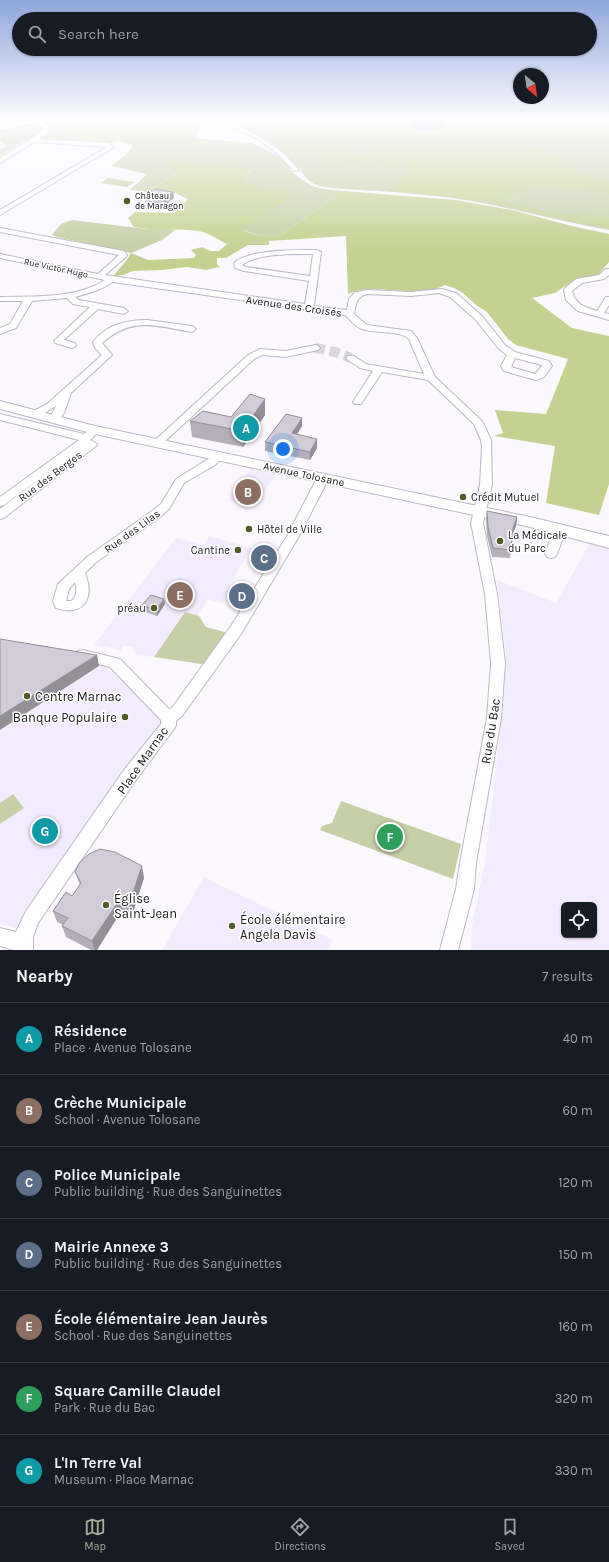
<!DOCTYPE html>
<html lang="en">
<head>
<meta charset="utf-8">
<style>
  body { margin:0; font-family:Karla,sans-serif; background:#20242c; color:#f1f3f6 }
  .controls { position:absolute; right:12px; bottom:12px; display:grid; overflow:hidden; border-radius:6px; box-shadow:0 1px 3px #0004 }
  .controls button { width:36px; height:36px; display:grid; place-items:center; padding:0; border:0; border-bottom:1px solid #363941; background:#171b24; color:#f1f3f6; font:20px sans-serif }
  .compass { position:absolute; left:513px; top:68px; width:36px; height:36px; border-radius:50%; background:#171b24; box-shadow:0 1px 3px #0004; rotate:151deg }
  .you { position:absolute; left:283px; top:449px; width:14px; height:14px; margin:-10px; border:3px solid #fff; border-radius:50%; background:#1a73e8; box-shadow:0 0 0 6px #1a73e833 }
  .badge { display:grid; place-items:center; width:26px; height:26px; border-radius:50%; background:#a9af9a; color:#fff; font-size:13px; font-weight:700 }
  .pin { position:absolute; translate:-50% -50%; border:2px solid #fff; box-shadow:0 1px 4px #0006 }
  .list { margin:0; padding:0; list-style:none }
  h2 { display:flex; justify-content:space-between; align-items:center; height:52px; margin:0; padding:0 16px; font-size:17px }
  h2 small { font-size:13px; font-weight:400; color:#9ea1a6 }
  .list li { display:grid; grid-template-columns:26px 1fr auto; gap:12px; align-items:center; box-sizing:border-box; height:72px; padding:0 16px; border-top:1px solid #363941 }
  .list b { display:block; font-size:15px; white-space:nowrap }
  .list p { margin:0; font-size:13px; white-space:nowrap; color:#9ea1a6 }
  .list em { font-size:13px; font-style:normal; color:#9ea1a6 }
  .icon { flex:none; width:22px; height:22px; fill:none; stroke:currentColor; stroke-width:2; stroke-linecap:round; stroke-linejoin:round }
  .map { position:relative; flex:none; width:609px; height:950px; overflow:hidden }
  .search { position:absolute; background:#171b24; box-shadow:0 1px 3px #0004; left:12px; right:12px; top:12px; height:44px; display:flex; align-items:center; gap:10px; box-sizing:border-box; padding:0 14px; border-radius:22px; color:#9ea1a6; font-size:15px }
  .sheet { height:556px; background:#171b24 }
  nav { display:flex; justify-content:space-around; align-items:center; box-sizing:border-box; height:56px; border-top:1px solid #363941; background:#171b24; font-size:11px; color:#9ea1a6 }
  nav a { display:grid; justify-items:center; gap:2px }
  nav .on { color:#a9af9a }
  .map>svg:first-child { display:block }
</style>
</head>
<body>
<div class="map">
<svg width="609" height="950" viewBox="0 0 609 950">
  <rect width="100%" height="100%" fill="#fbf9fe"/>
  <path fill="#f3ebfe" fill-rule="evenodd" d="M250,469L276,475L254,506L228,500Z
    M209,536L252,548L228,586L231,591L223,604L208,599L197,616L184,612L154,657L136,655L132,647L123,646L121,650L94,645L176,538L204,545Z
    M590,543L609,548V950H471L472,925L485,862L504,700L506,655L497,580L556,603ZM564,905H594V935H564Z
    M0,649L103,664L163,721L16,928L0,924Z
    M204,877L333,940L328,950H162Z"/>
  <path fill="#c6cfa6" d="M69,120H99L95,129L79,141H92L107,122V120H198L202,125L194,138L252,143L284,159L291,168L289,169C309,187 316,189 343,191L281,235C271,240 254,234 243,230L244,182L250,170L172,167L179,171L148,192L130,190L147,174L111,166L126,155L133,145L117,141L110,144L24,140L0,156V150L6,146L0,141V138L5,134L45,124H69Z
    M224,120H609V230C561,222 514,208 465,200C421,193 376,191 331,188C316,186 310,184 301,171V169L298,167L276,147L259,135Z
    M108,178L135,182L127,187L101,183Z
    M72,220L147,229L166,228L175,230L162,240L131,253L57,237L52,235L61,224Z
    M185,612L199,616L206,627L228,633L208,665L154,657Z
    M13,794L24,808L0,824V803Z
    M341,801L461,844L453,879L320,830L322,826L332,823Z"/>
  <path fill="#c4d191" d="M49,120H69V124C49,123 17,125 0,138V132L17,126Z
    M99,120H107L104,130L98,137L92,141H78L95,129Z
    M235,120H323L320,124L409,135L411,134L393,127L392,123L394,120H420L413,121L411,125C419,131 434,131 443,126L442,122L432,120H494L463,124V128L458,132L538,148L577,172L609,181V195L597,190L529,188L505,198L495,200L532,207L557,215H588L609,219V229L481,200L406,193L387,188L406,173L407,162L393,166H379L371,159L358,163H334L379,148L366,143C378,140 385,145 397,139L362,134L349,155L318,161L307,155L286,138L274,135Z
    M174,161L250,169L244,182L294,194L243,230C253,235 271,239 281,235L343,191L456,200L512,210L568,225L609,234V262L598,275L575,279L555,293L532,298L572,328L609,336V484L599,515L546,503L555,446L494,436L503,433L495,410L546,414L568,359L516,345L508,339L487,312L476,305L463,293L454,288L445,285C412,302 377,280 348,294L346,236L269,241V245H248L226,258H217V264L220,267L206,270L187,267L162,270L133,271L123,275L113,276L127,260L131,253L148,260L194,258L196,255L191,250L202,247L210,251H219L227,244C219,240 209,233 199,231C177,228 155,231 134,227L128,218L135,212L175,213L188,199L175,193L159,194L154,191L148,192L178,172L172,167L168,162Z"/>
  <path fill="#a990c8" stroke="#806e97" d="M418,120C426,119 439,118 444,126C436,132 419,131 411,125L413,121Z"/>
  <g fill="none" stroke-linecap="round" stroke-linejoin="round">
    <path stroke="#dad8dd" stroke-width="10" stroke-dasharray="10 5" stroke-linecap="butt" d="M315,348L335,352L351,358"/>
    <g stroke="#bdb8c4" stroke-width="2">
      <path id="street" d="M37,120H48L43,122L50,127L47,133L39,139L108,143L114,147L0,215V210L107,147L34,142L0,163V158L43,131L44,128L37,123L8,128L6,127V125Z
        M217,120C225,119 231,123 238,126C262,137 282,149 299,170L294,171L278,154L256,138Z
        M0,228L124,251L127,255L126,257L105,275L305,304L309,281L244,271L235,268L234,263C249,249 297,250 317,250L321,252L314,306L347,310L349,299L355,292H358L367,290L411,292L442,289L456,293L482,316L505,345L515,352L549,361L552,366L544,377L536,380L504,371L501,366L507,355L499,349L476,320L450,297L439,293L411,296L367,294C356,297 356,304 354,314L367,325L411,331L417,338L435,377L482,421L491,440L492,485L483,523L497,594L505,663L501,718L476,863L474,889L458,950H440L456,889L460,863L487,718L491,663L485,594L471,523L480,485L482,447L481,440L474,424L428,380L382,372L361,404H355L353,402L373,371L360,368L348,360L346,358L348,356H354L366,364L424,374L409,339C400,330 376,334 362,329C355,327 351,320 345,315L113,282C101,290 89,293 75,297L79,300L124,308L128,311L124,314L98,309L64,340L75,343L76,345L75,347L72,348L55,343L54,341L90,307L73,304L67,298L32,301L16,328L0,334V328L10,324L23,301H0V297C34,296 76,299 105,280L0,258V254L98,274L119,255L0,232ZM313,254L310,276L246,267L242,265C258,253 293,254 313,254ZM515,358L542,365V366L535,374L511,367Z
        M606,269H609V275L604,279L582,283L572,291C575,304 584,307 597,311L606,297H609V305L604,313L609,314V320L578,311L566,300L564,290L565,288L576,279L599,275Z
        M147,320L192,326L196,329L192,332C155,326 133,316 102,343L112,355L71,393L64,413L58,422L54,423L49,420L56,406L38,417H30L29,415L30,413L47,404L102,355L95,348L93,342C106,325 126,320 147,320Z
        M315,345L318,346L320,348L318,350L286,357L262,355L254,359L161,445L157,446L152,443L248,355L260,349L286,351Z
        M0,414L84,434L91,428H99L100,430L90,440L97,444L96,446L4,518L0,519V509L53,469L4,505L0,506V497L79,440L0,420Z
        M218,453L223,456L215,465L184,483L169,509L160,517L95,563L85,573C95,598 84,617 56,608L53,601L58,584L87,557L152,511L161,504L176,479ZM75,582C77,589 77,597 71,601H66L69,589Z
        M323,475L327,476L329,478L299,536L241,634L182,716L176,721V725L174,729L136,780L38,923L33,937V950H14L0,946V928L16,932L26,911L124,770L161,724V720L110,667L78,659L76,655L78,651L83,650L120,659L169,709L172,708L231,626L287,536L317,478L319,476Z
        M560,526L564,527L566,530L557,554L555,557L551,558L547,557L545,554L554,530L556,527Z"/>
    </g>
    <g stroke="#bdb8c4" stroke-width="2">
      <path id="secondary" d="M15,120H24L10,129L0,130V126L5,125Z
        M0,401L95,426L530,517L609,536V548L530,527L95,434L0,409Z"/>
    </g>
    <use href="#street" fill="#fff" fill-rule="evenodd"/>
    <use href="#secondary" fill="#fff" fill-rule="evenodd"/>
  </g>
  <path fill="#b4afba" d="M173,192L174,198L164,206L145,203V197Z
    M265,415L243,447L192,437L190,421L231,417Z
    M302,426L297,434L317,448L310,460L265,451V442Z
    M487,511L517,517L516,526L513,534L510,558L492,557L487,536L486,519Z
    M165,604L157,616L143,611L142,605Z
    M75,872L144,878L132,915L122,910L97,950H91L66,937L62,926L63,925L57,922L53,911L72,896L80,885Z"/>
  <path fill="#928f97" d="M173,192L174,198L164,206V199Z
    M265,399V415L243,447L242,431Z
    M302,418V426L292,442V433Z
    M317,439V448L310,460V452Z
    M517,517L516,526L511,537L513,528Z
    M164,599L165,604L157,616L156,610Z
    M97,655L99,666L0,730V716Z
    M142,866L144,878L132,915L129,904Z
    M120,899L122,910L97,950H95L92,941Z"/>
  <path fill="#d1ccd8" stroke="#928f97" d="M155,189L173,192L164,199L145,197Z
    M250,394L265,399L242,431L190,421L203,411L231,417Z
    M286,414L302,418L292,433L317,439L310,452L265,442Z
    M487,511L517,517L513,528L511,550L493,548L488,527Z
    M151,595L164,599L156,610L142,605Z
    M0,639L97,655L0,716Z
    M100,849L115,852L142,866L129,904L120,899L92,941L62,926L68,918L53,911L66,892L72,896L81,883L75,872L79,863L89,854Z"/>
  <linearGradient id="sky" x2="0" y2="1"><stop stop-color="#8fa6db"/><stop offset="0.47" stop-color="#fdfcff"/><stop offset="1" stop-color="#fdfcff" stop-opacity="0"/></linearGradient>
  <rect width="609" height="253" fill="url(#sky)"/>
  <g fill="#525b2a" stroke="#fff" stroke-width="1.5">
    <circle cx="127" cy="201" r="4"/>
    <circle cx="463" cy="497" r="4"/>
    <circle cx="249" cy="529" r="4"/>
    <circle cx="500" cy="541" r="4"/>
    <circle cx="238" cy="550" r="4"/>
    <circle cx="154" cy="608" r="4"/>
    <circle cx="27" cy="696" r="4"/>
    <circle cx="125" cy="717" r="4"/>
    <circle cx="106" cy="905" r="4"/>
    <circle cx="232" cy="926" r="4"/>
  </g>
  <g text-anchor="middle" stroke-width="3" stroke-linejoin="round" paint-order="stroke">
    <g font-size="9" fill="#212024" stroke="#fff" text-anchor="start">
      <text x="135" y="199">Château<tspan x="135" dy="10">de Maragon</tspan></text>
    </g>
    <g font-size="9" fill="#212024" stroke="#fff">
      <text transform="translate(56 268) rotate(12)" y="3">Rue Victor Hugo</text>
    </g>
    <g font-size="11" fill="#212024" stroke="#fff">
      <text transform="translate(294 306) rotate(8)" y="4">Avenue des Croisés</text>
      <text transform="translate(304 474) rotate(12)" y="4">Avenue Tolosane</text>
      <text transform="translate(50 476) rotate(-37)" y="4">Rue des Berges</text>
      <text transform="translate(132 531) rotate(-36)" y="4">Rue des Lilas</text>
    </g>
    <g font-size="11" fill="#212024" stroke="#fff" text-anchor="start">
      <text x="471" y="501">Crédit Mutuel</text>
      <text x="257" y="533">Hôtel de Ville</text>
      <text x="508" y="539">La Médicale<tspan x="508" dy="13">du Parc</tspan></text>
      <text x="230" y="554" text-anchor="end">Cantine</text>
      <text x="146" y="612" text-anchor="end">préau</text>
    </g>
    <g font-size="13" fill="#212024" stroke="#fff" text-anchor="start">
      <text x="35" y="701">Centre Marnac</text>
      <text x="117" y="722" text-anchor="end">Banque Populaire</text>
      <text x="114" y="903">Église<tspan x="114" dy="15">Saint-Jean</tspan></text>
      <text x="240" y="924">École élémentaire<tspan x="240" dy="15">Angela Davis</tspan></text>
    </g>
    <g font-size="13" fill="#212024" stroke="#fff">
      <text transform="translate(490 731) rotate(-81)" y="5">Rue du Bac</text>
      <text transform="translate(142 760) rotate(-55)" y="5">Place Marnac</text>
    </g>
  </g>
</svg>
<div class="controls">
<button><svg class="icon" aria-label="locate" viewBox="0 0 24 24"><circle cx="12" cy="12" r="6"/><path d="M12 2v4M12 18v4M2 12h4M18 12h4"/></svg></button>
</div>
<svg class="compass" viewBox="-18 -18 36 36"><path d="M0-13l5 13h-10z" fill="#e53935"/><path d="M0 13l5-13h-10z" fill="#9ea1a6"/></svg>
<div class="you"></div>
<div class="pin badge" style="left:246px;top:428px;background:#0f9aa8">A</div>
<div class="pin badge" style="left:248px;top:492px;background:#8d6e63">B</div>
<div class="pin badge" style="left:264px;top:558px;background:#5c6f8a">C</div>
<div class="pin badge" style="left:242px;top:596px;background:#5c6f8a">D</div>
<div class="pin badge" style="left:180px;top:595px;background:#8d6e63">E</div>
<div class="pin badge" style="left:390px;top:837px;background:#2e9e5b">F</div>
<div class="pin badge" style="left:45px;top:831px;background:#0f9aa8">G</div>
<div class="search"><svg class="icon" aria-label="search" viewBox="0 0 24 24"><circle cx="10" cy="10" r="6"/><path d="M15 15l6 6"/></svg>Search here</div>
</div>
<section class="sheet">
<h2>Nearby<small>7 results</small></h2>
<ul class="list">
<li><span class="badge" style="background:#0f9aa8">A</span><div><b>Résidence</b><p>Place · Avenue Tolosane</p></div><em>40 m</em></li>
<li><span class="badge" style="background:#8d6e63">B</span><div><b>Crèche Municipale</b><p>School · Avenue Tolosane</p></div><em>60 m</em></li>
<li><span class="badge" style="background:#5c6f8a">C</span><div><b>Police Municipale</b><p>Public building · Rue des Sanguinettes</p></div><em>120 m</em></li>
<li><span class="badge" style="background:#5c6f8a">D</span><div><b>Mairie Annexe 3</b><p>Public building · Rue des Sanguinettes</p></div><em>150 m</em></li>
<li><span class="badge" style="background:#8d6e63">E</span><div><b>École élémentaire Jean Jaurès</b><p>School · Rue des Sanguinettes</p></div><em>160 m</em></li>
<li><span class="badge" style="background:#2e9e5b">F</span><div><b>Square Camille Claudel</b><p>Park · Rue du Bac</p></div><em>320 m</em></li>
<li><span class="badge" style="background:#0f9aa8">G</span><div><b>L'In Terre Val</b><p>Museum · Place Marnac</p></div><em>330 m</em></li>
</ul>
</section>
<nav>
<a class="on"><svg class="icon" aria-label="map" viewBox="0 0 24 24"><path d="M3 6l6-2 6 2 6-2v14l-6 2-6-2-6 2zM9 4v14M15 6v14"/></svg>Map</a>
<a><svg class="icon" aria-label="directions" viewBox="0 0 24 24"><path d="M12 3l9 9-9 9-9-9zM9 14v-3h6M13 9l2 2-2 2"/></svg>Directions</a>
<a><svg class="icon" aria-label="saved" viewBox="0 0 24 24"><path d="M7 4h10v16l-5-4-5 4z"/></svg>Saved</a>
</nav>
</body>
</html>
